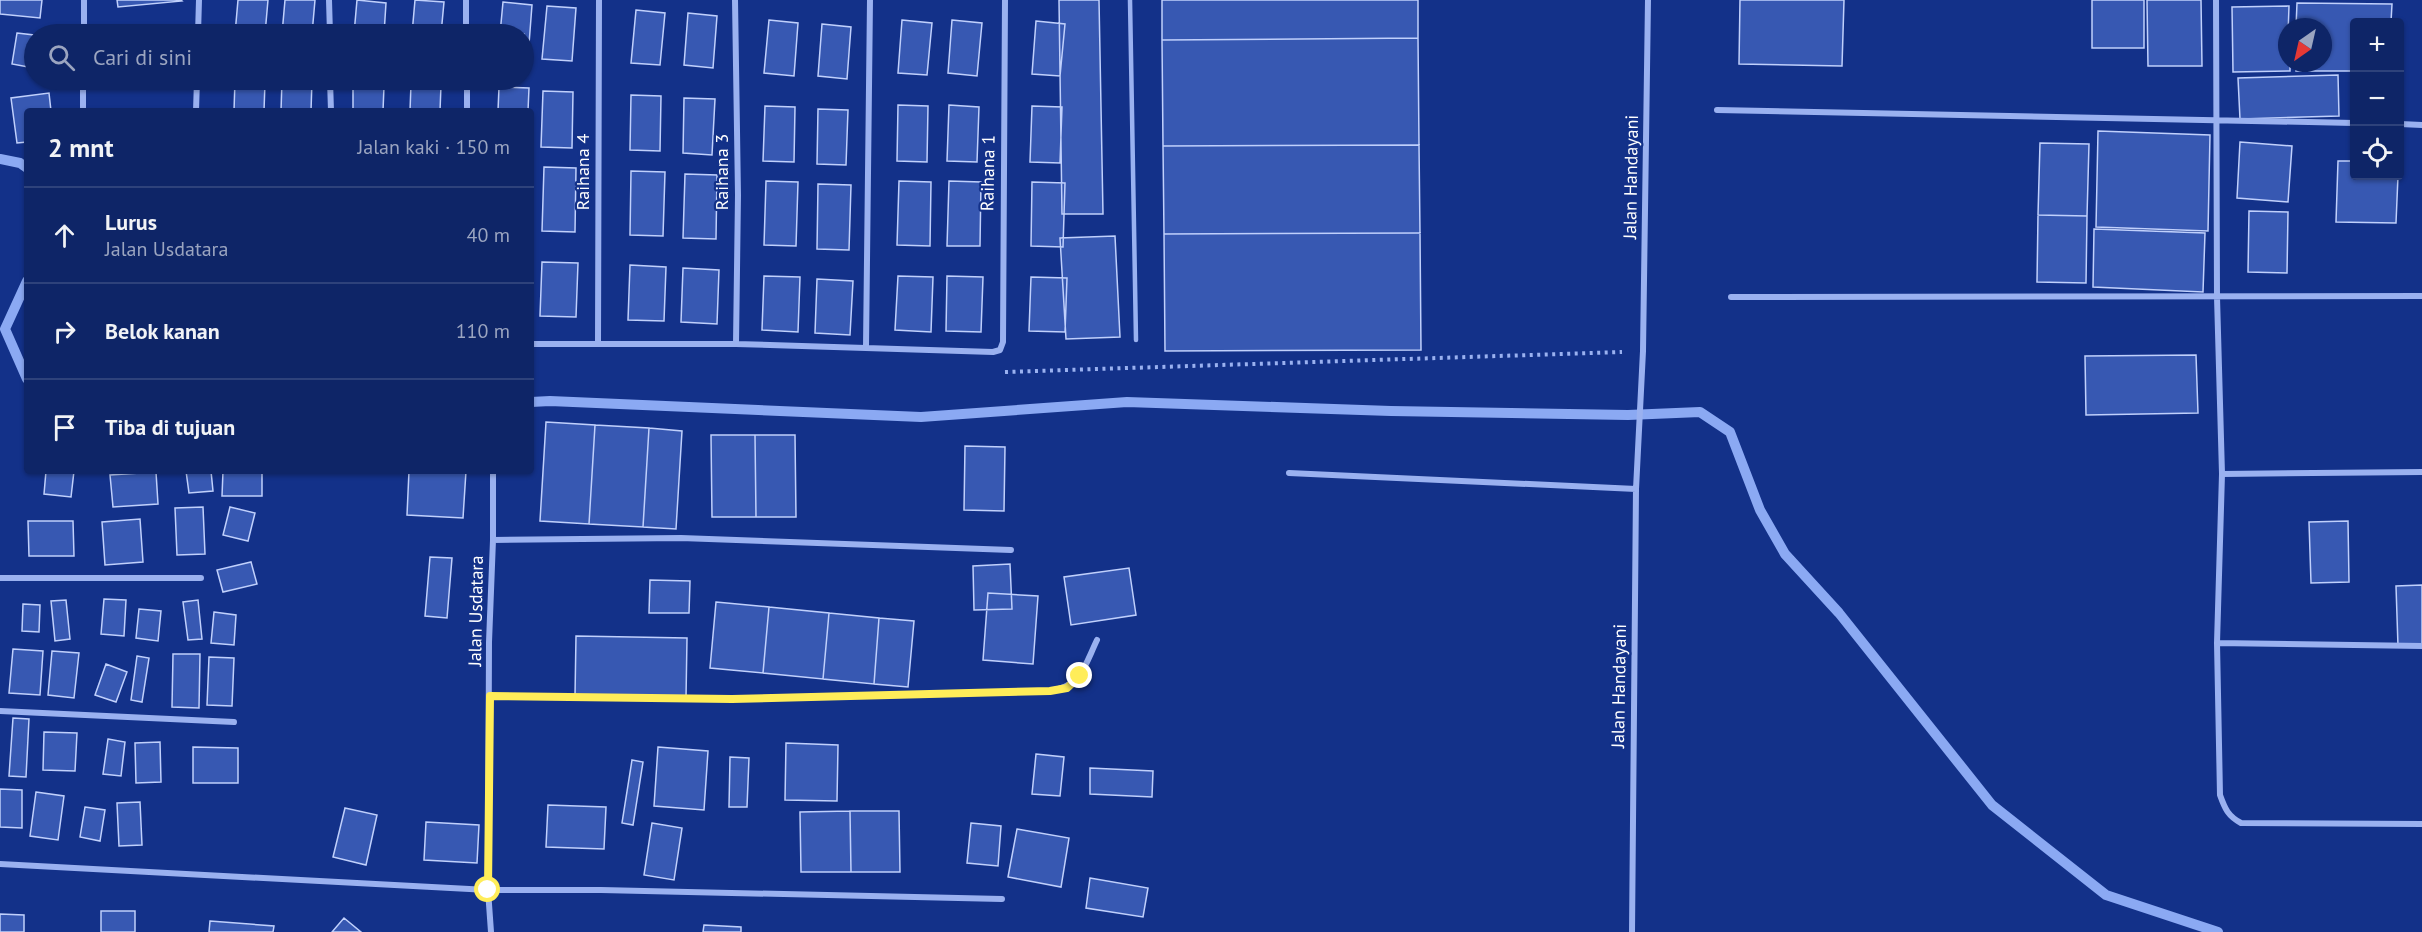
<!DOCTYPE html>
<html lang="id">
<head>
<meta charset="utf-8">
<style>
  body { margin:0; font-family:"PT Sans",sans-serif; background:#1c3170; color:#f1f3f6 }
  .controls { position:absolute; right:18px; top:18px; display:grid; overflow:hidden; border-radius:6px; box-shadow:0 2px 4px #0004 }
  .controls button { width:54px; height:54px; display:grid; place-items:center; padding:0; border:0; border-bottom:2px solid #2e427b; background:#0e2567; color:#f1f3f6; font:30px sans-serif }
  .compass { position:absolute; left:2278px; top:18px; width:54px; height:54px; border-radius:50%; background:#0e2567; box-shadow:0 2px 4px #0004; rotate:214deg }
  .stop { position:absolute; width:18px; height:18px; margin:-14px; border:4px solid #ffed59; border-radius:50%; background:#fff }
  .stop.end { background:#ffed59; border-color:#fff; box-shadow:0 2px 6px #0008 }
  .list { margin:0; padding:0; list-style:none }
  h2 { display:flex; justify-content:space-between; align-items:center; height:78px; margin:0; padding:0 24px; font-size:26px }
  h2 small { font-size:20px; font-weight:400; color:#9ba5c0 }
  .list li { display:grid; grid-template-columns:39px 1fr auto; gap:18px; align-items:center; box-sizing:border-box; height:96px; padding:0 24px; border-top:2px solid #2e427b }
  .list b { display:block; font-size:22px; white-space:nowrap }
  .list p { margin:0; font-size:20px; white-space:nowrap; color:#9ba5c0 }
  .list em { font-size:20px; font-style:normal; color:#9ba5c0 }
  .icon { flex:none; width:33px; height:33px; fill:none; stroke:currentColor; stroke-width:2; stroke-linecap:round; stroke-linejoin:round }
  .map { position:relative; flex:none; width:2422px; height:932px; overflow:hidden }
  .search { position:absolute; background:#0e2567; box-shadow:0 2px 4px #0004; left:24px; top:24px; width:510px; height:66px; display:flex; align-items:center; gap:15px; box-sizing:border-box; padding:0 21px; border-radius:33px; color:#9ba5c0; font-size:22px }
  .panel { position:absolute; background:#0e2567; box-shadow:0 2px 4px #0004; left:24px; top:108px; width:510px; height:366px; border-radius:6px }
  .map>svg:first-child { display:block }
</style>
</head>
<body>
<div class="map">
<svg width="2422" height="932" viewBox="0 0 2422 932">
  <rect width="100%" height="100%" fill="#133189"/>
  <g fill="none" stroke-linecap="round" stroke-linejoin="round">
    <path stroke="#8ba9f3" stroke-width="10" d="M0,159L20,163L27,168
      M27,281L5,329L27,379
      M531,402L550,401L921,417L1127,402L1391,411L1628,415L1700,412L1730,432L1760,510L1785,554L1839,613L1992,805L2106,895L2218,932"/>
  </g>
  <path fill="#3758b2" stroke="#c0d0fc" stroke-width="1.5" d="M0,0H42L40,18L0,14Z
    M117,0H181L182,1L118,7Z
    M238,0H268L265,34H235Z
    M285,0H315L312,34H282Z
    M357,0L386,3L384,34H354Z
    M415,0L444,2L441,34H412Z
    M1059,0H1099L1103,214H1062Z
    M1162,0H1418V38L1162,40Z
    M1740,0H1844L1842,66L1739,64Z
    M2092,0H2144V48H2092Z
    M2147,0H2201L2202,66H2148Z
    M503,2L532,5L528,57H524V34H500Z
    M2297,3L2392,4L2391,22H2354V71H2296V63H2323V27H2296Z
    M547,6L576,8L572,61L542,59Z
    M2289,6L2287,63H2290V71L2233,72L2232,7Z
    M636,10L665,13L660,65L631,63Z
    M688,13L717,16L713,68L684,65Z
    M769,20L798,23L794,76L764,73Z
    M902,20L932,23L927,75L898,73Z
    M952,20L982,23L977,76L948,73Z
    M1036,21L1065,24L1060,76L1032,74Z
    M822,24L851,27L847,79L818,76Z
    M17,33L34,35V68L12,64Z
    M1418,38L1419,145L1163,146L1162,40Z
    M2338,75L2339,116L2240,119L2238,78Z
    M235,80L265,82L264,111H234Z
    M282,80H312L311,111H281Z
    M411,84L441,85L440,111H410Z
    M353,85L384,86L383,111H353Z
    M499,87L529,88L528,111H498Z
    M543,91L573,92L572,148L541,147Z
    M49,93L51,111H27V142L17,143L11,98Z
    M631,95L661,96L660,151L630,150Z
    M684,98L715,99L712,155L683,153Z
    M898,105L928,106L927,162L897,161Z
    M949,105L979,107L977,162L947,161Z
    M765,106L795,107L794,162L763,161Z
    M1032,106L1062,107L1060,163L1030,162Z
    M818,109L848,110L846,165L817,164Z
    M2098,131L2210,135L2208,231L2096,227Z
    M2240,142L2292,146L2288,202L2237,198Z
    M2040,143L2089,144L2087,216L2038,215Z
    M1419,145L1420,233L1164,234L1163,146Z
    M2338,161H2354V176H2398L2396,223L2336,222Z
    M544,167L576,168L575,232L542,231Z
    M631,171L665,172L663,236L630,235Z
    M685,174L717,175L716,239L683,238Z
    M766,181L798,182L796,246L764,245Z
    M899,181L931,182L930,246L897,245Z
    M949,181L981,182L980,246H947Z
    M1032,182L1065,183L1063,247L1031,246Z
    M818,184L851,185L849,250L817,249Z
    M2249,211L2288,212L2287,273L2248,272Z
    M2038,215L2087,216L2086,283L2037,282Z
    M2094,229L2205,233L2203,292L2093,287Z
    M1420,233L1421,350L1165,351L1164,234Z
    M1115,236L1120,337L1066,339L1060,238Z
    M542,262L578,263L576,317L540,316Z
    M630,265L666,267L664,321L628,320Z
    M683,268L719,270L717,324L681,322Z
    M764,276L800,277L798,332L762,330Z
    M898,276L933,277L931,332L895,330Z
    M947,276L983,277L981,332L946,331Z
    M1031,277L1067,278L1065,332L1029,331Z
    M817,279L853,281L850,335L815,333Z
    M2196,355L2198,413L2086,415L2085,356Z
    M546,422L595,425L589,524L540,521Z
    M595,425L649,428L643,527L589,524Z
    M649,428L682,431L676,529L643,527Z
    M711,435H755L756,517H712Z
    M755,435H795L796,517H756Z
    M965,446L1005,447L1004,511L964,510Z
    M46,471H74L71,497L44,494Z
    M186,471H211L213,491L189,493Z
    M223,471H262V496H222Z
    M409,471H466L463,518L407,515Z
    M156,472L158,504L113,507L110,475Z
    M203,507L205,554L177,555L175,508Z
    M230,507L255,513L248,541L223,535Z
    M140,519L143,562L105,565L102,522Z
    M28,521H73L74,556H29Z
    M2348,521L2349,582L2311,583L2309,522Z
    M430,557L452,558L447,618L425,616Z
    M251,562L257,584L223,592L217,570Z
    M1010,564L1012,609L974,610L973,566Z
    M1129,568L1136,615L1071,625L1064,577Z
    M650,580L690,581L689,613H649Z
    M2422,585V645L2398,646L2396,586Z
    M988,593L1038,596L1033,664L983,660Z
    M104,599L126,600L124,636L101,634Z
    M66,600L70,639L55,641L51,601Z
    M198,600L202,639L188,640L183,602Z
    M716,602L769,607L763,673L710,668Z
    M23,604L40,605L39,632L22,631Z
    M769,607L829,613L823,679L763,673Z
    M139,609L161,611L158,641L136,638Z
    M214,612L236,615L234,645L211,643Z
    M829,613L879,618L874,684L823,679Z
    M879,618L914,621L908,687L874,684Z
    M576,636L687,638L686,698L575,696Z
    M13,649L43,651L40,695L9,693Z
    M52,651L79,653L74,698L48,695Z
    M173,654H200L199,708L172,707Z
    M137,656L149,658L142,702L131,700Z
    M209,657L234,658L232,706L207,705Z
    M106,664L127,672L116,702L95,695Z
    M13,718L29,719L26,777L9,776Z
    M44,732L77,733L75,771L43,770Z
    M108,739L125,742L121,776L103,774Z
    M160,742L161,782L136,783L135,743Z
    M786,743L838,745L837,801L785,800Z
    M193,747L238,748V783H193Z
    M658,747L708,751L704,810L654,806Z
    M1036,754L1064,757L1060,796L1032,794Z
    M730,757L749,758L747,807H729Z
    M632,760L643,762L633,825L622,823Z
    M1090,768L1153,771L1152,797L1090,794Z
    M0,789L22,790V828L0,827Z
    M36,792L64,796L58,840L30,836Z
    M140,802L142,845L119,846L117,803Z
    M548,805L606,807L604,849L546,847Z
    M85,807L105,810L100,841L80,837Z
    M345,808L377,815L366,865L333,857Z
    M850,811H899L900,872H851Z
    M850,811L851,872H801L800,812Z
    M426,822L479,825L477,863L424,860Z
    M652,823L682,828L674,880L644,875Z
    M971,823L1001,826L998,866L967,863Z
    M1017,829L1069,838L1061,887L1008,877Z
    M1090,878L1148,888L1143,917L1086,908Z
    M101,911H135V932H101Z
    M0,914L24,915V932H0Z
    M344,918L361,932H332Z
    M210,921L274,926L273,932H209Z
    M704,925L741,927V932H703Z"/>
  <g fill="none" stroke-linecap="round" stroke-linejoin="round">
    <path stroke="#9ab1f0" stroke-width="4" stroke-dasharray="3 4.5" stroke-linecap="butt" d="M1005,372L1622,352"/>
    <path stroke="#9ab1f0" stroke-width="4.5" d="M1130,0L1136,340"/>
    <path stroke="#9ab1f0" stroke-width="6" d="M329,0L330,34
      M466,0V34
      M735,0L738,195L736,344
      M2216,0L2217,297L2222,474L2217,643L2220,795C2225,809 2228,816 2241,823L2422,824
      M84,34V0
      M198,34L199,0
      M330,80L331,111
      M467,80V111
      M1717,110L2354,123
      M83,111V80
      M196,111L197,80
      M2400,124L2422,125
      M1731,297L2422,296
      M531,344H736L993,352L1000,350L1003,342L1005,0
      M598,344L599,0
      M866,347L870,0
      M1289,473L1636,489
      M2222,474L2422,472
      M493,540L681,538L1011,550
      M0,578H201
      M2217,643L2422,646
      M490,696L732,699L1049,691C1082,686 1084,667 1097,640
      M0,711L234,722
      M0,864L488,890H601L1002,899
      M491,932L488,890L489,642L493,540V471
      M1632,932L1636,489L1643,351L1648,0"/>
  </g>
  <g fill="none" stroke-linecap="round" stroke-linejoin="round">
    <path stroke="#ffed59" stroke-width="8" d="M488,890L490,696L732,699L1050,691L1067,688L1080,676"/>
  </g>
  <g text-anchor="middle" stroke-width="4.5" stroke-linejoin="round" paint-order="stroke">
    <g font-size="18" fill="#fff" stroke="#133189">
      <text transform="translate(583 172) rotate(-90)" y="6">Raihana 4</text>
      <text transform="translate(722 172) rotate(-90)" y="6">Raihana 3</text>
      <text transform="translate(988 173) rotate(-89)" y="6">Raihana 1</text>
      <text transform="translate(1631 177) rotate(-89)" y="6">Jalan Handayani</text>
      <text transform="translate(476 611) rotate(-89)" y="6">Jalan Usdatara</text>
      <text transform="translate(1619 686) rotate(-89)" y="6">Jalan Handayani</text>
    </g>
  </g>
</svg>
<div class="controls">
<button>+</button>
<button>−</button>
<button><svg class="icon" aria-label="locate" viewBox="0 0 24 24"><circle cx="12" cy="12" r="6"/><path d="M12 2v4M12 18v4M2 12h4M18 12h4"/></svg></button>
</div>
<svg class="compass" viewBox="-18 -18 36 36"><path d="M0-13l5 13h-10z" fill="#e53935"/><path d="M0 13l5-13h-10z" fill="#9ba5c0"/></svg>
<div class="stop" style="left:488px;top:890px"></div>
<div class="stop end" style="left:1080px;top:676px"></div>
<div class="search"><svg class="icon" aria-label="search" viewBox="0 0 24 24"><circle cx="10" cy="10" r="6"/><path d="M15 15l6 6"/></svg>Cari di sini</div>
<section class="panel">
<h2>2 mnt<small>Jalan kaki · 150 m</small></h2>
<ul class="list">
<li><svg class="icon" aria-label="ahead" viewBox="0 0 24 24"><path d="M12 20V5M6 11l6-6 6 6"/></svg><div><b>Lurus</b><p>Jalan Usdatara</p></div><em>40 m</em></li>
<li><svg class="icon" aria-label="right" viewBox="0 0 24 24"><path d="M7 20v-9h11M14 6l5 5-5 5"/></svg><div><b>Belok kanan</b></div><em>110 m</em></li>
<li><svg class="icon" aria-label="arrive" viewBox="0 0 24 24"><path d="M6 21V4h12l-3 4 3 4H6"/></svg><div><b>Tiba di tujuan</b></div></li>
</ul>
</section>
</div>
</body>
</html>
